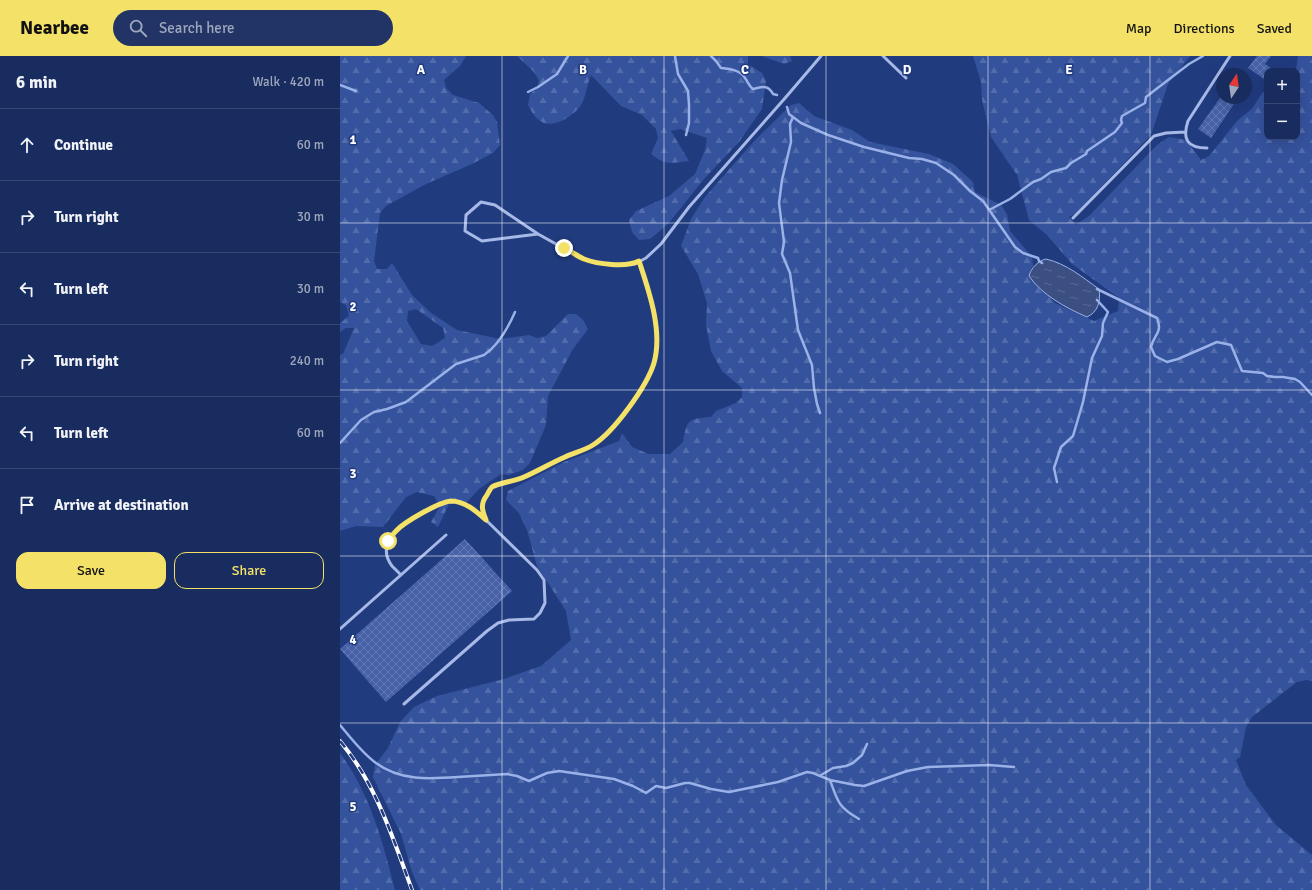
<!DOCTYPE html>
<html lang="en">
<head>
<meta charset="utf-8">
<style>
  body { margin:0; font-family:Signika,sans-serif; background:#223465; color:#f1f3f6 }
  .controls { position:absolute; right:12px; top:12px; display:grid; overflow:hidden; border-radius:8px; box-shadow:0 4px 16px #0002 }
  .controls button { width:36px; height:36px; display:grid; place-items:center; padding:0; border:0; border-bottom:1px solid #374874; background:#192c5f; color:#f1f3f6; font:20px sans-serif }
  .compass { position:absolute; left:876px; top:12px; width:36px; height:36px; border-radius:50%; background:#192c5f; box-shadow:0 4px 16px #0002; rotate:13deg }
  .stop { position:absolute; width:12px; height:12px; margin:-9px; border:3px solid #f4e268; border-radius:50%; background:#fff }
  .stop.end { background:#f4e268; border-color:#fff; box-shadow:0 1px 4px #0008 }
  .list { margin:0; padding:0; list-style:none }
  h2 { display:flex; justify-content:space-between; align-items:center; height:52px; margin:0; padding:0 16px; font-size:17px }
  h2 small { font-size:13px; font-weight:400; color:#9fa7bd }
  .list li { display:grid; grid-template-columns:26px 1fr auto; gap:12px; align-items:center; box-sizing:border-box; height:72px; padding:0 16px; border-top:1px solid #374874 }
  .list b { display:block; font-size:15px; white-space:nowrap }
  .list em { font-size:13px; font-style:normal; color:#9fa7bd }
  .actions { display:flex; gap:8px; padding:12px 16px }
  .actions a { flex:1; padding:9px 0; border:1px solid #f4e268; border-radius:12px; text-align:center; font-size:14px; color:#f4e268 }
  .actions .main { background:#f4e268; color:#111 }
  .icon { flex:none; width:22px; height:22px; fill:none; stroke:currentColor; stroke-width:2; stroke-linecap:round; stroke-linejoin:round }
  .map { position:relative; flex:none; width:972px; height:834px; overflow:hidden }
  header { display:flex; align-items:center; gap:24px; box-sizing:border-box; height:56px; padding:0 20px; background:#f4e268; color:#111 }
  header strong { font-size:19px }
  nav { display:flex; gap:22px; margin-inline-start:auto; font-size:14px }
  .search { width:280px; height:36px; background:#223465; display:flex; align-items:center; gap:10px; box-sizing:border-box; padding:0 14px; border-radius:22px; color:#9fa7bd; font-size:15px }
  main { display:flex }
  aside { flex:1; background:#192c5f }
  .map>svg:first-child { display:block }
</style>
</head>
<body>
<header>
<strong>Nearbee</strong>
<div class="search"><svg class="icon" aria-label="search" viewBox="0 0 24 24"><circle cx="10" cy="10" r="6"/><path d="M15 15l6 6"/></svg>Search here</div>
<nav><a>Map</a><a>Directions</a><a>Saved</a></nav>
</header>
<main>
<aside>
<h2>6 min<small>Walk · 420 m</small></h2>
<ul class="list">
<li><svg class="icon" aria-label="ahead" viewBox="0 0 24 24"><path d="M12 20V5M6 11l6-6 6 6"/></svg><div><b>Continue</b></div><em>60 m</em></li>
<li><svg class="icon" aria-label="right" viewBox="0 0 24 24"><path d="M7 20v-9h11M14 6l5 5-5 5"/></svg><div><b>Turn right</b></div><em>30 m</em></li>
<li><svg class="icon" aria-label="left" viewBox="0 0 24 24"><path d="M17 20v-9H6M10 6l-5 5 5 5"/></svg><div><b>Turn left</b></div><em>30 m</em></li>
<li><svg class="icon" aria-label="right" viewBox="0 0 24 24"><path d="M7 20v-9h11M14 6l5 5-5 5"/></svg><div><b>Turn right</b></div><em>240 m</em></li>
<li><svg class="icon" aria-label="left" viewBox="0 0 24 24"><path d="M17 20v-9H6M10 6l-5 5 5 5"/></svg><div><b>Turn left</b></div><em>60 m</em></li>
<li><svg class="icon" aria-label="arrive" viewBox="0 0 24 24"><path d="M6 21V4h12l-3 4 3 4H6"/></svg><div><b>Arrive at destination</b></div></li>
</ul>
<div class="actions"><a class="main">Save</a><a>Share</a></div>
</aside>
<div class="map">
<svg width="972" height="834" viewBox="0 0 972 834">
  <defs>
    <pattern id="forest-firs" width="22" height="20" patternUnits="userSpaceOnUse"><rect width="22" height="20" fill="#35529d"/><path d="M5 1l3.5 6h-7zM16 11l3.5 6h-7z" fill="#536cac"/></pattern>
    <pattern id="water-ripples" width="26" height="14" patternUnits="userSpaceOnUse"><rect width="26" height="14" fill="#3c4f82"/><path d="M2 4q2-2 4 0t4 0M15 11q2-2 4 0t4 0" fill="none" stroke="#596995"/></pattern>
    <pattern id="building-cross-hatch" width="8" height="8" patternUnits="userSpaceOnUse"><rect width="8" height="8" fill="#4661a7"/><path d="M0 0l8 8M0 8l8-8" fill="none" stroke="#6279b4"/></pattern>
  </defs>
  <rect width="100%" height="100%" fill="#213b7f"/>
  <path fill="url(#forest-firs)" fill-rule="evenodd" d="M0,0H126L120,10L104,24L106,32L113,39L139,47L153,59L157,66L160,89L153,97L132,108L86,128L46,150L40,157L34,205L37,213H47L52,207L72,239L91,257L117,274L160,283L189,279L197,282L206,280L228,258H236L243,264L248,273L233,293L208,340L206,369L190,407L183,414L169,419L161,418L139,433L126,447L109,448L98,471L91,466L100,450L94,440L77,436L66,441L43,471L16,470L0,475V299L3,298L14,272H6L0,276V267L9,260L6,249L0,246ZM76,253L103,272L105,282L92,290L81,288L67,265L68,255Z
    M177,0H408V8L422,17L426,25L422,53L399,86L364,123L328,168L310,183L299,184L292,176L289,164L296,155L329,140L355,118L365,94L367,82L340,73L331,75L349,105C332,107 325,110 311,98L318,82L316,73L302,59L281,50L251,19C247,28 246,41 241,49C234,60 211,75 199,64C194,61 191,54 188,49L190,38L197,32L199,24L193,15Z
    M422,0H450L452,5L444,8Z
    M633,0H850L828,28L811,79L736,157L729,161L736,169L750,159L817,89L829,81L846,84L861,104L869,100L898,64L912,53L922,37L927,34V81H957L956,15L958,0H972V625L966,624L957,626L912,661L906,671L900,701L896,704L906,729L936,769L972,799V834H80L72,816L61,778L33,721L35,709L48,692L60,666L74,651L97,640L164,623L201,610L231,584L226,555L197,510L187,474L179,457L166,444L168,435L224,406L279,385L282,377L292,391L309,398H330L343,386C347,363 348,363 371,361L376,355L396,347L402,341V332L382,315L371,295L366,269L367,247L358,218L341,190L351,163L365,141L415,84L451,49L459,47L474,60L512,74L530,86L589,98L613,108L633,126L635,136L661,149L667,158L670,175L692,201L693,210L689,217L715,247L754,265L778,255L779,242L732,208L707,179L689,164L677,119L651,81L642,44L641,26Z
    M0,697C30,738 43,786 55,834H0Z"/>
  <path fill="url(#water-ripples)" stroke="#9ab2e8" d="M706,203C727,208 742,221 759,233C761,245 758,256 747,261C726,252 702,239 689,220C691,212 698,205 706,203Z"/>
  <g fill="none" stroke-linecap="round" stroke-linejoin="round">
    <path stroke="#9ab2e8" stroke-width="2.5" d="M335,0L338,18L348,35L349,49V67L346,79
      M371,0L376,5L381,12C390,13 400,14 405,22C408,26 409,30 413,33C422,31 428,28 433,38L437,39
      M0,29L16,35
      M188,36L198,31L217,18L228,0
      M447,51L449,58L461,67L488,79L524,91L569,102L582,103L596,107L614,119L630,135L643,145L675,191L683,197L698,202L699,205L702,207
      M453,61L450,68L451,86L442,124L439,147L444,186L442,198L450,217L458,274L472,309L474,332L477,348L480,357
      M649,154L670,143L693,126L701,123L711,116L726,112L731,107L746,98L747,95L775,76L782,67L781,64L782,60L805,47L806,41L815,34L849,8L863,0
      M757,233L817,262C823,277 814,278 811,291L815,300L827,306L838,303L877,286L891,289L902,315L923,317L927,320L935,321H943L955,323L960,326L972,339
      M0,387L21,364L34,356L47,353L66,346L116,308L144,299C159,289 168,272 175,256
      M717,426L714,412L721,391L733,380L743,346L752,302L762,280L763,267L768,256L757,244
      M0,669C11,682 22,697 36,707C60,725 89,723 118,721C134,720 150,719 167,718L177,720L189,725L207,717L219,715L274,723L293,730L306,737L316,730L326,732L345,727H350L371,733L389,736L438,726L467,716L473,717L490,724L515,729L524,730L567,715L588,711L649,709L674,711
      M481,719L493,712L506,710L513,707L522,699L527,688
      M490,724C498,746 498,751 519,763"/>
  </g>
  <path fill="url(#building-cross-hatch)" d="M917,0H931L925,8L931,12L929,15H927V25L908,12Z
    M880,42H898L871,82L858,73Z
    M125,483L172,535L46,646L0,593Z"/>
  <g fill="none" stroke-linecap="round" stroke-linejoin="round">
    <path stroke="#a6b9e7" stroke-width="3" d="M543,0L566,22
      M867,92C847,92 842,83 848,65L890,0
      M733,162L814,80L826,77L845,76
      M198,178L142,185L125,175L126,159L141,146L155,149L198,178L243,203L258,207L280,209L295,208L306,202L321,188L349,151L446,41L481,0
      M61,519C58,516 55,513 52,510C33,485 67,464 87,455C94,452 102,446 110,445C123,444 136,455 145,463
      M0,573L106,479
      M64,648L147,575L158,567L169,564L194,563L200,557L205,547L204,524L197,514L146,464C142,454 140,448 147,439C148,437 150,433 152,431C158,427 176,425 184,421C198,415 211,407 225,401C234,397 245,394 253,389C274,376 307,330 314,307C323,275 309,235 299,205"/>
    <g stroke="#fff" stroke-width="4">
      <path id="rail" d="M0,685C36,728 53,782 72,834"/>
    </g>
    <use href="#rail" stroke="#213b7f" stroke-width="2.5" stroke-dasharray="8" stroke-linecap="butt"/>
  </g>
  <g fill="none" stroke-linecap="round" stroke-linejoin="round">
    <path stroke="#f4e268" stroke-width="5" d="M48,485C51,481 53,478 56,475C64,466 99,446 111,445C125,445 137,456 146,464C142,454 140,448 147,439C148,437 150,433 152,431C158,427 176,425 184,421C198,415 211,407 225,401C234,397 245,394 253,389C274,376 307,330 314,307C323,275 309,235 299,205C286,212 257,208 244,203C237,200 231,195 224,192"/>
  </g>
  <path fill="none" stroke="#fff" stroke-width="1" stroke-opacity="0.55" d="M162,0V834M324,0V834M486,0V834M648,0V834M810,0V834M0,167H972M0,334H972M0,500H972M0,667H972"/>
  <g font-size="13" text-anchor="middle" font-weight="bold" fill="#fff" stroke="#213b7f" stroke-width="3" stroke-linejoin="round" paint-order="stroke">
    <text x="81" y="18">A</text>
    <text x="243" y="18">B</text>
    <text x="405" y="18">C</text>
    <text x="567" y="18">D</text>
    <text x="729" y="18">E</text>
    <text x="13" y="88">1</text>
    <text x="13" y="255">2</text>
    <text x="13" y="422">3</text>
    <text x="13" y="588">4</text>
    <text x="13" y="755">5</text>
  </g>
</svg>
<div class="controls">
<button>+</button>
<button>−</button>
</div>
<svg class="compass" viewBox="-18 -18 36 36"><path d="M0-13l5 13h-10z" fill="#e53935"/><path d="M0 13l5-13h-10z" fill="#9fa7bd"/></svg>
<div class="stop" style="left:48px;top:485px"></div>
<div class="stop end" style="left:224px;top:192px"></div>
</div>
</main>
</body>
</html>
